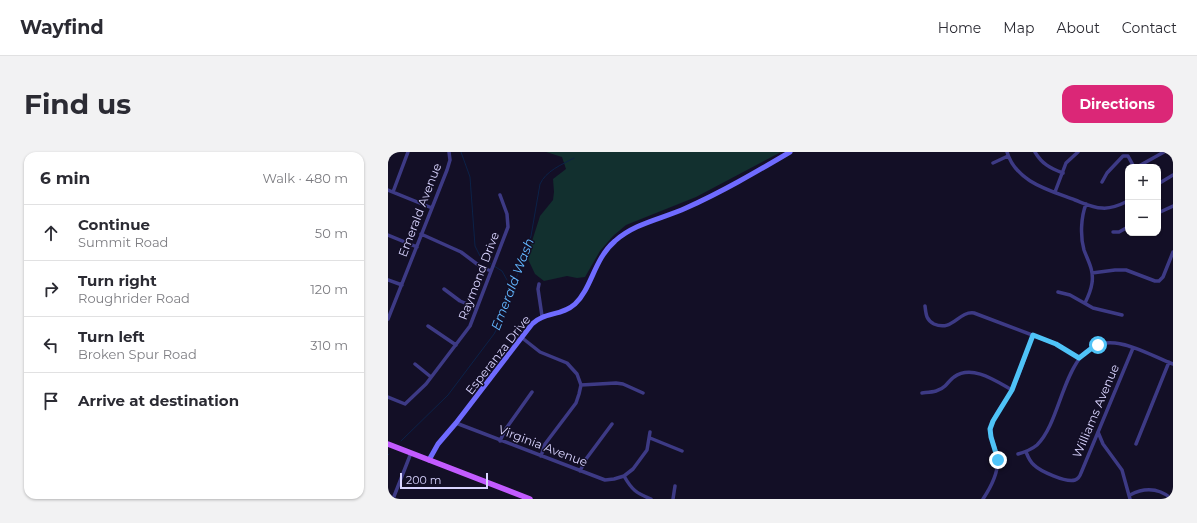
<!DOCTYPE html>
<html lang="en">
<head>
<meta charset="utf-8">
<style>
  body { margin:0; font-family:Montserrat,sans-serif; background:#f2f2f3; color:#2b2b33 }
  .controls { position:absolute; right:12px; top:12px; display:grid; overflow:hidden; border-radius:8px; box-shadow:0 1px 3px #0004 }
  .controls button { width:36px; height:36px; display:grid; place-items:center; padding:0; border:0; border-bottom:1px solid #e1e1e2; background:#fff; color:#2b2b33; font:20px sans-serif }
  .scale { position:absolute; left:12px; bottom:10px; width:88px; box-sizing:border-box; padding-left:4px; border:2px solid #d9d4ff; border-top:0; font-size:11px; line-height:14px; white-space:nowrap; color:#d9d4ff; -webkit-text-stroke:3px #130f26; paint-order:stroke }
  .stop { position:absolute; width:12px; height:12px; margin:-9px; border:3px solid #4fc3f7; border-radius:50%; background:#fff }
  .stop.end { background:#4fc3f7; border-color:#fff; box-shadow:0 1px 4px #0008 }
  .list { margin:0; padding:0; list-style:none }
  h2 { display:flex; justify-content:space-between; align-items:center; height:52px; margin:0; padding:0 16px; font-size:17px }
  h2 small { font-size:13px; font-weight:400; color:#7c7c81 }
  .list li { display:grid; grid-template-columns:26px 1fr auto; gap:12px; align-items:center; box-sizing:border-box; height:56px; padding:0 16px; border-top:1px solid #e1e1e2 }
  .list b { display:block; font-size:15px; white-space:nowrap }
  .list p { margin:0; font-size:13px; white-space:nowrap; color:#7c7c81 }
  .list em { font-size:13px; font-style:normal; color:#7c7c81 }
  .icon { flex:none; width:22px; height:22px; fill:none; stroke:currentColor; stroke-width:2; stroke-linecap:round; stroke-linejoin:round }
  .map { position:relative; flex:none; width:785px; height:347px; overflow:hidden; border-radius:12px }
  header { display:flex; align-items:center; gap:24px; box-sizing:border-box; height:56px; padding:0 20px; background:#fff; border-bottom:1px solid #e1e1e2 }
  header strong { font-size:19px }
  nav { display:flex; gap:22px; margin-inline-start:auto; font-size:14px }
  .intro { display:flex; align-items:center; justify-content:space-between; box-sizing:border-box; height:96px; padding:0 24px }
  h1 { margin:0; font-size:28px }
  .button { padding:10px 18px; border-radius:12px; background:#db2777; color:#fff; font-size:14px; font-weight:700 }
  main { display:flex; gap:24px; padding:0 24px }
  aside { flex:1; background:#fff; border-radius:12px; box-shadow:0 1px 3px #0004 }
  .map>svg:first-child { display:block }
</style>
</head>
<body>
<header>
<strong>Wayfind</strong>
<nav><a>Home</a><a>Map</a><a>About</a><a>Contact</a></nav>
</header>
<div class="intro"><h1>Find us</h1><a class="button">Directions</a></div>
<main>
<aside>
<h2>6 min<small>Walk · 480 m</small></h2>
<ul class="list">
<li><svg class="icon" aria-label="ahead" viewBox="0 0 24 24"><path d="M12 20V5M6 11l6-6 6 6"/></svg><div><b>Continue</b><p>Summit Road</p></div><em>50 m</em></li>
<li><svg class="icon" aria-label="right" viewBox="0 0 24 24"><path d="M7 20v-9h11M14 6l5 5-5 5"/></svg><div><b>Turn right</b><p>Roughrider Road</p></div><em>120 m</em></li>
<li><svg class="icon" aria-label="left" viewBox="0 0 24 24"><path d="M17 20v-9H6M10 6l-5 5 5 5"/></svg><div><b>Turn left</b><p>Broken Spur Road</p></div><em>310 m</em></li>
<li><svg class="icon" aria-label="arrive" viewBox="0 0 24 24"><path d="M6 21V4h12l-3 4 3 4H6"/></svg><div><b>Arrive at destination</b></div></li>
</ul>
</aside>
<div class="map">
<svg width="785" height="347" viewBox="0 0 785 347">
  <rect width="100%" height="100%" fill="#130f26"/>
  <path fill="#12302f" d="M158,0H393L308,45L238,73L225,84L212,99L197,125L189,126L179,124L156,129L147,122L139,105L152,64L165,48L166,40L165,27L178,17L174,5Z"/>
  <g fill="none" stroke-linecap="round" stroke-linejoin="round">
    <path stroke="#0c2248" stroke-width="1" d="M73,0L82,25L87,94L92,104L103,112
      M106,114L114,119L119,128
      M119,151L121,136
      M13,289L60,243L106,182L113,169L143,84L152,32C158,19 173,13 186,6
      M0,303L1,302"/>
    <path stroke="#3d3a85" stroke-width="3.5" d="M619,0C628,30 661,38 687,48C695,51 705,56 714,56C723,57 732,53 740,49
      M647,0C654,12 662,16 675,21
      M605,11L620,4
      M749,15L776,0
      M714,30L719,21L735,4H740L746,15
      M770,32L785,23
      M0,38L44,56
      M5,40L20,0
      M667,40L678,11L690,0
      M770,61L785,54
      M725,80H731L740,75
      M33,82L73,100L93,115L103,119
      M0,83L29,95
      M704,121L727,118H738L767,129H771L775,125L785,100
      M0,128L14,133
      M151,132L150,137L154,164
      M56,137L72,149L89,156
      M670,140L682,143L705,156L734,163
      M697,151C700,145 703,138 704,131C706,118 700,109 696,98C692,84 693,65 698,52
      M537,154C538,162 538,168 546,172C565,180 570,159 586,161L668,192L691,206
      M0,167L59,18L62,8L61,0
      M40,174L68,193
      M133,185L152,200L179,211L189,222L193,233L191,242L188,251L157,292L153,304
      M27,212L43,225
      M193,233L228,231L235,232L255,241
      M534,241C542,240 551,240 557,234C560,231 563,227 566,225C584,212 608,229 624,238
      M0,245L17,252L38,232L82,174L120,75L119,62L112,43
      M68,271L217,328L226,327L236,324L245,317L259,298L262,280
      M710,280L715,292L734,318L742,347
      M262,286L294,299
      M112,289L117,278L144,240
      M748,292L781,210
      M638,300C640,305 642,310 646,313C652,319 678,331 687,328C690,327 692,324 693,321L745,196
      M630,302C637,300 643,298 649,293C677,266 675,185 727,191C746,193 767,205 785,212
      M192,319L198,307L224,272
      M236,324C244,338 248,341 263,347
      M742,343C757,335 771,336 784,347
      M5,347L23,301
      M285,347L287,334
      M595,347C603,335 612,319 609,304C607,291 599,283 605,269C609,258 617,250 623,240C632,222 638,202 645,183"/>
    <path stroke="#6f6bff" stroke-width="5" d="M41,308L50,292L68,271L144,172C156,160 174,164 187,152C204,136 206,107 227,89C247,71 274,67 298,56C334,40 368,20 402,0"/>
    <path stroke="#c25bff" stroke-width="5.5" d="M0,292L142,347"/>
  </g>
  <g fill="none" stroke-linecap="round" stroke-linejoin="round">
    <path stroke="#4fc3f7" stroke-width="5" d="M610,308L603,285L602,277L605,269L624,238L645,183L668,192L691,206L704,196L710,193"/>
  </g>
  <g text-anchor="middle" stroke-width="3" stroke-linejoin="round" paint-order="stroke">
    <g font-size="12" fill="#d9d4ff" stroke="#130f26">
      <text transform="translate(32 58) rotate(-69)" y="4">Emerald Avenue</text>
      <text transform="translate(91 124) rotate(-69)" y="4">Raymond Drive</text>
      <text transform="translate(110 203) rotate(-52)" y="4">Esperanza Drive</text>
      <text transform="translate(708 259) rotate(-67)" y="4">Williams Avenue</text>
      <text transform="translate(155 294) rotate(21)" y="4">Virginia Avenue</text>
    </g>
    <g font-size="13" font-style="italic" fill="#62b6ff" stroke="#130f26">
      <text transform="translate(124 132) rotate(-69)" y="5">Emerald Wash</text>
    </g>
  </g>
</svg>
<div class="controls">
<button>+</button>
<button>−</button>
</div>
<div class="scale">200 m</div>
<div class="stop" style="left:710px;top:193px"></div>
<div class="stop end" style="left:610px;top:308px"></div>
</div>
</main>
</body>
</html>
